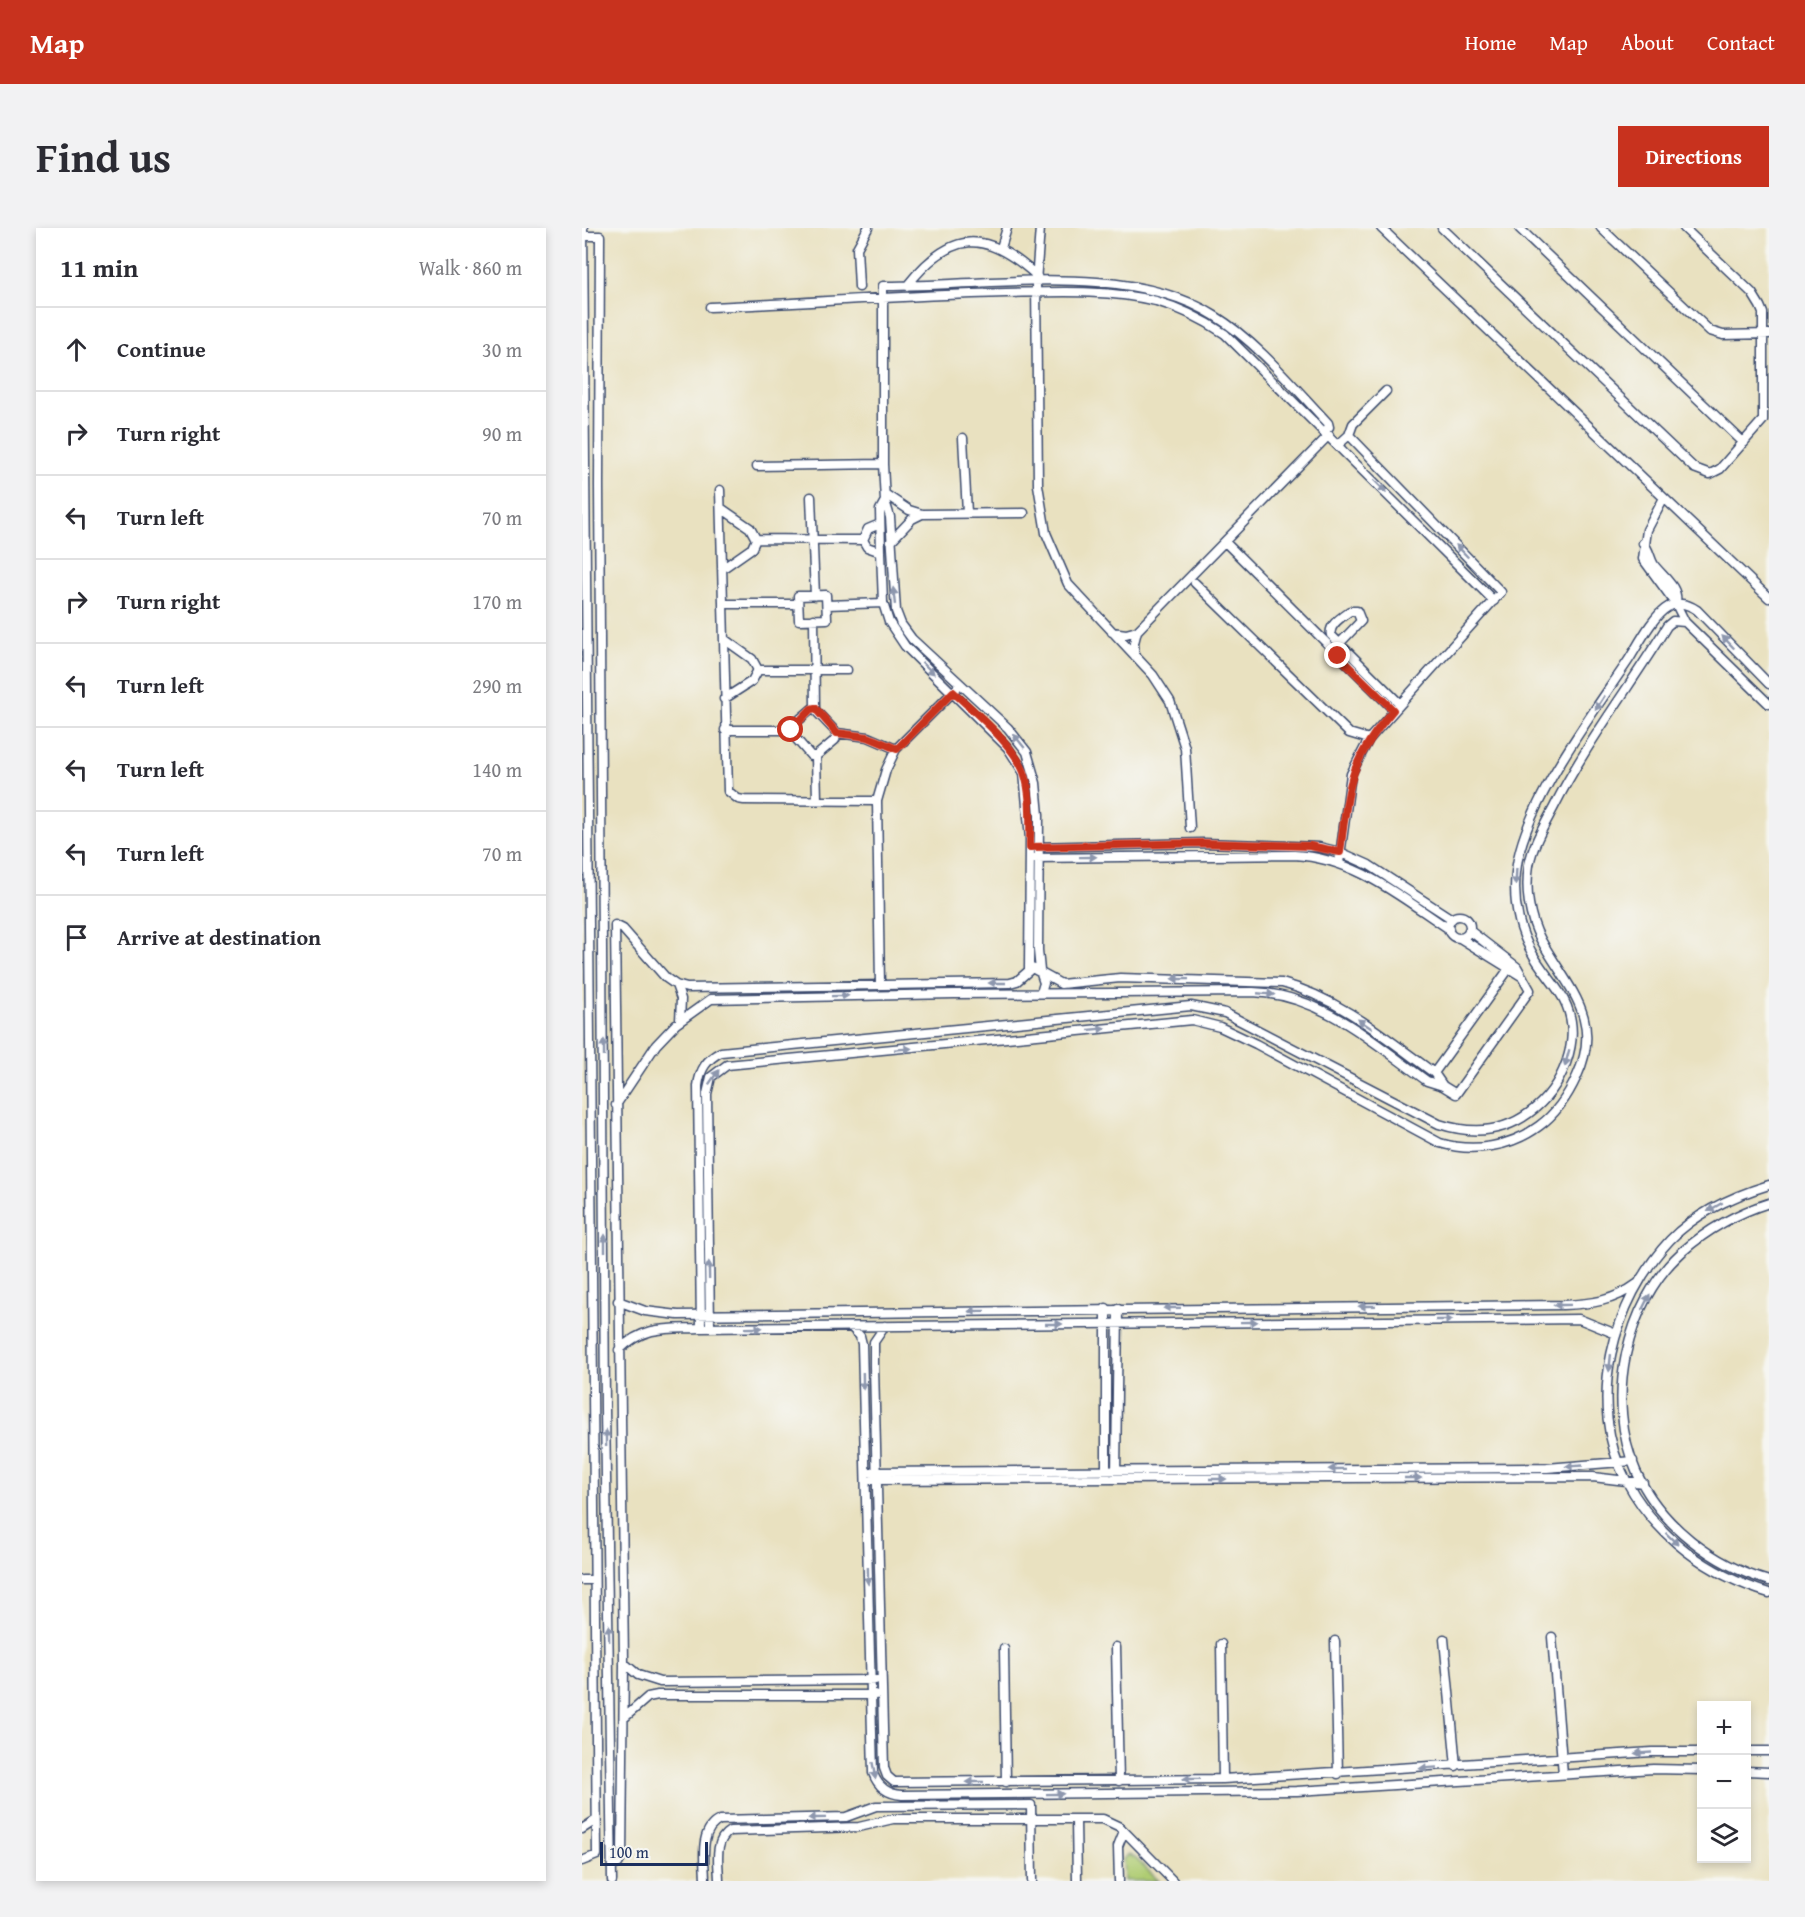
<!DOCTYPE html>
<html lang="en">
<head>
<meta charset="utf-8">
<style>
  body { margin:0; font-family:"Gentium Book Plus",serif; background:#f2f2f3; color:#2b2b33 }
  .controls { position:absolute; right:18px; bottom:18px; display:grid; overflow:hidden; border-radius:0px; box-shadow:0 3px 9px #0003 }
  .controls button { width:54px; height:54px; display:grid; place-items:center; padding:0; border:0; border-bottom:2px solid #e1e1e2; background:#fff; color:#2b2b33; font:30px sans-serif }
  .scale { position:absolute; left:18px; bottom:15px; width:108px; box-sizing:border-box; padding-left:6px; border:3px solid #1b2f5e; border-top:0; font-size:16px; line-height:21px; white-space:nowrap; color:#1b2f5e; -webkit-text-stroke:4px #f6f6f2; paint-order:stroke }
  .stop { position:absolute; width:18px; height:18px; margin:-14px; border:4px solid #c8321e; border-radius:50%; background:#fff }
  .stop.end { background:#c8321e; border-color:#fff; box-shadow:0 2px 6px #0008 }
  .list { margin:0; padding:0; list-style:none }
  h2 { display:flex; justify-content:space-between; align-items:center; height:78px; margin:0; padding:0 24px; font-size:26px }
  h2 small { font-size:20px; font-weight:400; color:#7c7c81 }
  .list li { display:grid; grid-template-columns:39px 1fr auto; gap:18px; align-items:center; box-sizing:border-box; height:84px; padding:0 24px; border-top:2px solid #e1e1e2 }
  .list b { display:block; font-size:22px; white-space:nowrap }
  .list em { font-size:20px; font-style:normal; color:#7c7c81 }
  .icon { flex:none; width:33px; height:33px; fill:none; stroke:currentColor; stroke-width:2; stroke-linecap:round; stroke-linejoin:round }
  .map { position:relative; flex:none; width:1187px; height:1653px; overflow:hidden; border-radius:0px }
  header { display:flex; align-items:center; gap:36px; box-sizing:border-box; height:84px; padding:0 30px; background:#c8321e; color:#fff }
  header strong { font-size:28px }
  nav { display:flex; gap:33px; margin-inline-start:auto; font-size:21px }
  .intro { display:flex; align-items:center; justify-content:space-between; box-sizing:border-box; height:144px; padding:0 36px }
  h1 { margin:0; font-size:42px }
  .button { padding:15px 27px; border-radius:0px; background:#c8321e; color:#fff; font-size:21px; font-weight:700 }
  main { display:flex; gap:36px; padding:0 36px }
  aside { flex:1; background:#fff; border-radius:0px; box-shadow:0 3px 9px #0003 }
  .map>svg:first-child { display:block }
</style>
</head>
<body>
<header>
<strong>Map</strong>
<nav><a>Home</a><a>Map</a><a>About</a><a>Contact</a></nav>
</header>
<div class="intro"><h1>Find us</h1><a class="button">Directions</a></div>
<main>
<aside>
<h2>11 min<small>Walk · 860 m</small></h2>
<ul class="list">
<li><svg class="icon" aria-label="ahead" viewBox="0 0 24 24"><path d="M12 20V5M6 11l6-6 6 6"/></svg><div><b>Continue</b></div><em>30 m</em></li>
<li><svg class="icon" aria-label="right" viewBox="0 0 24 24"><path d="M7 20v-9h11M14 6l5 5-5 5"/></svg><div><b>Turn right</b></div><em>90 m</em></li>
<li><svg class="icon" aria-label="left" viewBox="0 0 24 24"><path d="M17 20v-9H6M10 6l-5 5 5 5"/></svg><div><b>Turn left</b></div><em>70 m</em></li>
<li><svg class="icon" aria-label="right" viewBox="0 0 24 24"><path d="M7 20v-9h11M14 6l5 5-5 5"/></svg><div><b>Turn right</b></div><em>170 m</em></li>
<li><svg class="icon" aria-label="left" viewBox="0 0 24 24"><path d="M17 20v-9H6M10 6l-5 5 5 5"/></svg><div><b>Turn left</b></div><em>290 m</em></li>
<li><svg class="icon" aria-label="left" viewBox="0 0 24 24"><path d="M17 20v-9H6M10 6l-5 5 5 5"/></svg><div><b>Turn left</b></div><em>140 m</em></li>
<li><svg class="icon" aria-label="left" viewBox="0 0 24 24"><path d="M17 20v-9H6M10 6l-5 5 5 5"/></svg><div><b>Turn left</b></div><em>70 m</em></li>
<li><svg class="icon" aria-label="arrive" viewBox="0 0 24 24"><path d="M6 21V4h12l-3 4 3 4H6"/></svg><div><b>Arrive at destination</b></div></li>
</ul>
</aside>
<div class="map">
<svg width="1187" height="1653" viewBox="0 0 1187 1653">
  <rect width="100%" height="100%" fill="#f6f6f2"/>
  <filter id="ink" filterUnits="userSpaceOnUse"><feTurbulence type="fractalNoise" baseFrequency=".0167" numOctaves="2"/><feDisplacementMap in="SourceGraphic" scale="12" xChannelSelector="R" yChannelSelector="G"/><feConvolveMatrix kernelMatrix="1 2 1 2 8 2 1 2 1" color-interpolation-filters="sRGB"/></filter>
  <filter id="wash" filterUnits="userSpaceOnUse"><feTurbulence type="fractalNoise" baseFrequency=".008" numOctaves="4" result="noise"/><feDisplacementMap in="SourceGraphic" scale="24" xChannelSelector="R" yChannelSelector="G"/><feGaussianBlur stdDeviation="1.35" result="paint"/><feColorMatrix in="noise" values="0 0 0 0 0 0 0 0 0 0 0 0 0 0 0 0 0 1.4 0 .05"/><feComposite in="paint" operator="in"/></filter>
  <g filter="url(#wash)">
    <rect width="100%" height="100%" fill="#e9e1c0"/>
    <path fill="#afcc72" stroke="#657e68" stroke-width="1.5" d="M546,1627L552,1629L577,1653H543L542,1631Z"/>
  </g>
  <g filter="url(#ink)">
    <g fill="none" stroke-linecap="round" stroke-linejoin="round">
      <g stroke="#3a4a6d" stroke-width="11">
        <path id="minor" d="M458,0L454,54L456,257L464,305L486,356L571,447L588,473L603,520L608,600
          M799,0L1187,370
          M860,0L1112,240L1128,246L1138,241L1181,192V85L1178,78L1170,65L1102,0
          M937,0L1162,215
          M1019,0L1128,103L1141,107L1187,106
          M1,8H18L17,257L23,1181L30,1653
          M419,20L425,0
          M325,58C369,2 403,1 455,48
          M277,59L275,20L286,0
          M128,79C226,75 325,67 424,65C472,64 526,61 574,73C599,80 622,92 643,106L912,373
          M381,210L385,285
          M756,217L767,207L771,196L804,163
          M175,238L301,236
          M138,262L146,563L156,571L162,572L295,573
          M303,266L327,282L340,286L442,285
          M229,269L233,368
          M1082,270L1065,302L1061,331L1094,376L1103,394
          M303,273L298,282L299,324L301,375L307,394L323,418L426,520L442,545L448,611L447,741
          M139,280L168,300L174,311L170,320L140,341
          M298,296L286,301L281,312L285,319L299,324
          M174,311L281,312
          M309,313L330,291L340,286
          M643,314L811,481
          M1061,315C1068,322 1067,329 1072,337C1081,349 1097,359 1094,375
          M613,355L767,505L787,511
          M244,367L245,391L217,392L216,368Z
          M142,376H216
          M245,377L301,375
          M232,391L233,480
          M530,404L544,406L555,403L747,207
          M142,411L170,431L176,442L170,453L142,471
          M757,416L779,393L775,383H768C760,389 746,397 749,407L817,475
          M553,428L552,415L555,403
          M175,442H265
          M231,480L255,505L253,512L234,528H229L209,505L210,498Z
          M143,502H209
          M255,505L286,509L314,521
          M234,528L235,572
          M451,619L621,615L737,619L758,624L787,637L870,691
          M451,630L712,627C773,630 817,668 867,701
          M757,635L769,546L787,511L919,364L767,207
          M866 699a11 11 0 1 1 22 0a11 11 0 1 1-22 0Z
          M878,710L941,749
          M298,756L295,573L304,542L314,521L374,461
          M94,757L99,771L98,793
          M459,765L462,755L458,743L456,722L457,587L454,555L445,524L426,500L330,411L319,396L314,383L308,289L303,273L301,236V58C403,59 545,32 633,88C674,113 712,159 746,195L747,199L743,203
          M852,845L926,742
          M34,877L74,817L94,796L129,771L372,766L671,764C740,767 791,814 845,853L861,858L874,866L948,762L935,739L887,702
          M1187,957C1151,968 1115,984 1088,1012C1031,1073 1003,1175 1044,1252C1074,1309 1127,1347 1187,1365
          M1187,975C1155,985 1125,1002 1100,1024C1043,1075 1023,1173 1054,1243C1078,1297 1132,1337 1187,1353
          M36,1073L63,1083L96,1087L981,1077C1010,1076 1032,1073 1055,1056
          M303,1098L292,1114V1138L302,1540L305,1548L312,1554L641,1551L1070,1524H1120
          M269,1099L278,1108L280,1116L291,1545C296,1559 305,1566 320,1567L715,1563L1071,1541L1120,1542
          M119,1100L116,858C118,841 125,831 139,824L609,778L643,785L857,896C888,906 920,905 947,885C980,861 1002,811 982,772C973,755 958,741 949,723C936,699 931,671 934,644C940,579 1009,488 1046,433C1055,419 1071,387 1086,379C1096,373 1106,376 1115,382L1187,456
          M128,1100L125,866L129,849L145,837L610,792L638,799L674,816L858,915C891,925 929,919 957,898C975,885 986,868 995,848C1022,790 985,759 959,712C947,690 943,662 947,637C951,616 962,598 972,579C1004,515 1048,459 1085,398L1091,393L1103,394L1187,476
          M37,1122C63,1097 85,1101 119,1100L997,1091L1034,1106
          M289,1244L965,1240L1051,1233
          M534,1247L536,1081
          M524,1248V1080
          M290,1252L1011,1249L1061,1255
          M0,1352H12
          M970,1409L981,1546
          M862,1411L874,1538
          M753,1413L756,1546
          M639,1416L641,1551
          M534,1419L537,1553
          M422,1421L424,1554
          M42,1435L56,1447L78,1454L293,1452
          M42,1490L66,1469L76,1467H293
          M1164,1523H1187
          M1164,1543L1187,1544
          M494,1592L495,1653
          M0,1601L14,1592
          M0,1633L15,1627L1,0
          M30,1637L36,1636L40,1629L42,1435L33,697L41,701L84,750L94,757L105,760L428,755L435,753L450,740L479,756L538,750L700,755C757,770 804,810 852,845L861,858
          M123,1653C123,1634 116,1601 138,1592L264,1589L294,1578L449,1577L450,1653
          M137,1653C137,1636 131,1613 148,1603L277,1599L311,1591H521L538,1599L591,1653
          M537,1653L536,1618L542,1603"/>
      </g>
      <use href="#minor" stroke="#fff" stroke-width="8"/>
    </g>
    <defs><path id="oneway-solid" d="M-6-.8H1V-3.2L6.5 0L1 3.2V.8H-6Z" transform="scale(1.5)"/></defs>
    <g fill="#8d97ae">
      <use href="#oneway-solid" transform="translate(798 258) rotate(45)"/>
      <use href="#oneway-solid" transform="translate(880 323) rotate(-134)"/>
      <use href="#oneway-solid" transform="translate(312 368) rotate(-96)"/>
      <use href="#oneway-solid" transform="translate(1146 414) rotate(-134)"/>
      <use href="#oneway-solid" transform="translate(346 440) rotate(44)"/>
      <use href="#oneway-solid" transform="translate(1018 475) rotate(123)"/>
      <use href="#oneway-solid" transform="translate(437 513) rotate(-129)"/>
      <use href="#oneway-solid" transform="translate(506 629) rotate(-1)"/>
      <use href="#oneway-solid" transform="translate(934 649) rotate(93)"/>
      <use href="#oneway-solid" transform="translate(598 751) rotate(-179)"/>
      <use href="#oneway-solid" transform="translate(415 755) rotate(180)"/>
      <use href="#oneway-solid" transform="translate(684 766) rotate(5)"/>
      <use href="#oneway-solid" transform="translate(258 768) rotate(-1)"/>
      <use href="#oneway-solid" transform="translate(783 796) rotate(-146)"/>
      <use href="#oneway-solid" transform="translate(515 801) rotate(-6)"/>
      <use href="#oneway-solid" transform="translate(22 820) rotate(-90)"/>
      <use href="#oneway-solid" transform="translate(321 821) rotate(-5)"/>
      <use href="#oneway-solid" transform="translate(985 830) rotate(105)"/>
      <use href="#oneway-solid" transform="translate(132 849) rotate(-55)"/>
      <use href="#oneway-solid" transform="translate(1133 979) rotate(150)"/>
      <use href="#oneway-solid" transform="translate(23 1015) rotate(-90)"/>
      <use href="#oneway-solid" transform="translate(127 1042) rotate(-91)"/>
      <use href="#oneway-solid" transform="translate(1064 1074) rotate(-63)"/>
      <use href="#oneway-solid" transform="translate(980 1077) rotate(179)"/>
      <use href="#oneway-solid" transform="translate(785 1078) rotate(179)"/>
      <use href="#oneway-solid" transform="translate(590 1080) rotate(179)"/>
      <use href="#oneway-solid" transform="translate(395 1083) rotate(179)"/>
      <use href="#oneway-solid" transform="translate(862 1092)"/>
      <use href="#oneway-solid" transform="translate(667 1094) rotate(-1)"/>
      <use href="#oneway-solid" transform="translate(472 1096)"/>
      <use href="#oneway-solid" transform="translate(172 1100) rotate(-1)"/>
      <use href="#oneway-solid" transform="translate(1028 1135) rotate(96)"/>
      <use href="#oneway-solid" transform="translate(281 1153) rotate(89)"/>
      <use href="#oneway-solid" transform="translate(24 1210) rotate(-91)"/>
      <use href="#oneway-solid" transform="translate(992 1238) rotate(177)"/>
      <use href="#oneway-solid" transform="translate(755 1241) rotate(179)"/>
      <use href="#oneway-solid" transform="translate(831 1250)"/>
      <use href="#oneway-solid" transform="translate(636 1251)"/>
      <use href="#oneway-solid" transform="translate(1090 1311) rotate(44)"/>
      <use href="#oneway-solid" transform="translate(286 1348) rotate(89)"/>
      <use href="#oneway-solid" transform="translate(27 1405) rotate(-91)"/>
      <use href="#oneway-solid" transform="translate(1061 1525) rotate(177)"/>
      <use href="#oneway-solid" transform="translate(846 1540) rotate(176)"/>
      <use href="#oneway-solid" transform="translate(292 1543) rotate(80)"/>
      <use href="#oneway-solid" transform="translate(609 1551) rotate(179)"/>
      <use href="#oneway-solid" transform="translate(393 1554) rotate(179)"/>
      <use href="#oneway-solid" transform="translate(473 1566) rotate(-1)"/>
      <use href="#oneway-solid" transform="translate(235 1590) rotate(179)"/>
    </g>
  </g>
  <g fill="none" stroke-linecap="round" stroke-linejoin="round" filter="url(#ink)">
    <path stroke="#c8321e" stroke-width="8" d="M209,502L229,481L233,480L255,505L286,509L315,521L371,464C392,483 432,517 442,544C450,566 448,596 448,619L621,615L728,618L758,624C767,557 766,535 811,482L756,428"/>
  </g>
</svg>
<div class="controls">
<button>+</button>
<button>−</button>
<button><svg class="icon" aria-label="layers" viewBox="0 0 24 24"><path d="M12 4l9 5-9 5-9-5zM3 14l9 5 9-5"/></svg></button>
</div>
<div class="scale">100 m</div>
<div class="stop" style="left:209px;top:502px"></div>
<div class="stop end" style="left:756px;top:428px"></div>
</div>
</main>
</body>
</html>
